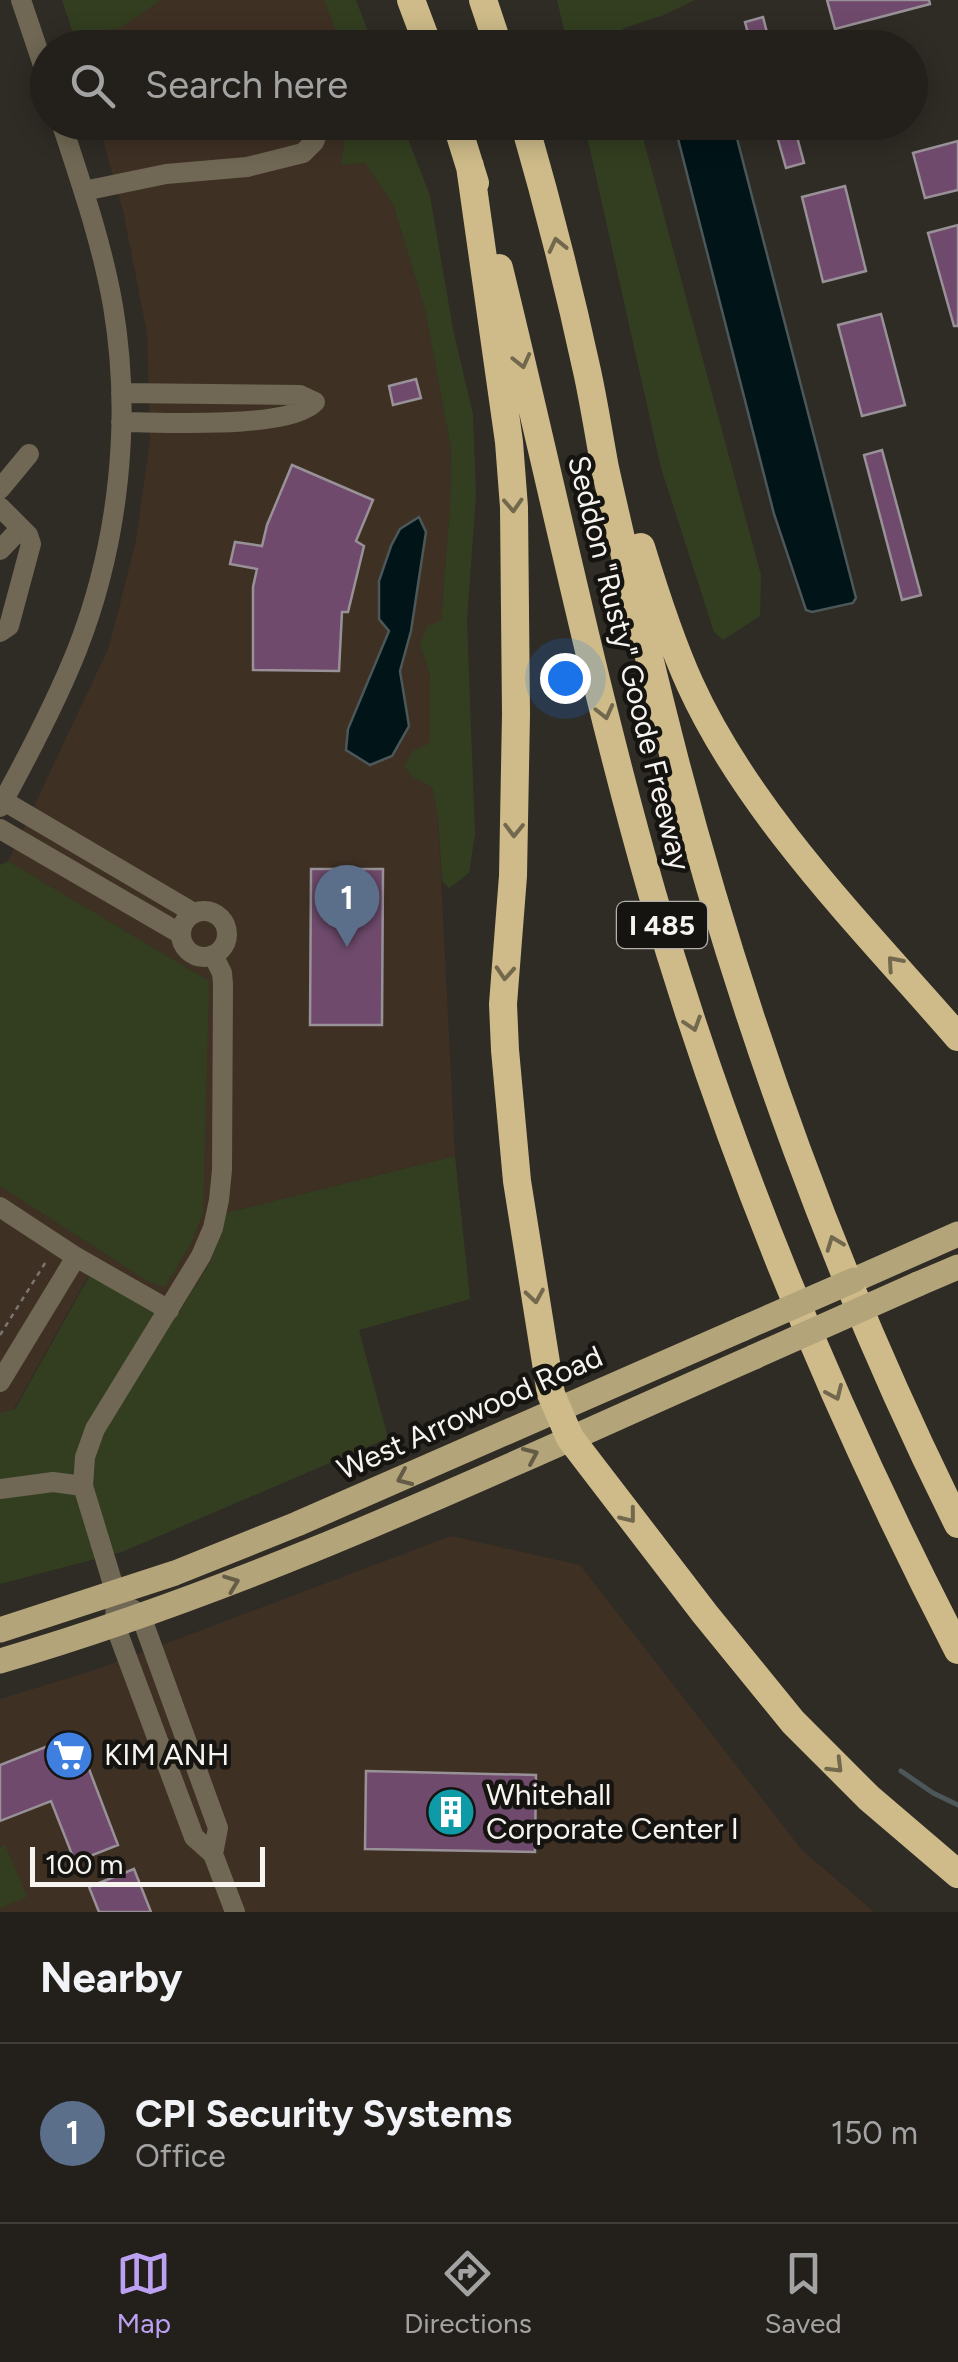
<!DOCTYPE html>
<html lang="en">
<head>
<meta charset="utf-8">
<style>
  body { margin:0; font-family:Figtree,sans-serif; background:#2b2825; color:#f1f3f6 }
  .scale { position:absolute; left:30px; bottom:25px; width:235px; box-sizing:border-box; padding-left:10px; border:5px solid #f7f4f0; border-top:0; font-size:28px; line-height:35px; white-space:nowrap; color:#f7f4f0; -webkit-text-stroke:8px #161411; paint-order:stroke }
  .you { position:absolute; left:565px; top:678px; width:35px; height:35px; margin:-25px; border:8px solid #fff; border-radius:50%; background:#1a73e8; box-shadow:0 0 0 15px #1a73e833 }
  .badge { display:grid; place-items:center; width:65px; height:65px; border-radius:50%; background:#bca0f2; color:#fff; font-size:32px; font-weight:700 }
  .pin { position:absolute; translate:-50% -82px; filter:drop-shadow(0 2px 5px #0008) }
  .pin::after { content:''; position:absolute; top:52px; width:35px; height:30px; background:inherit; clip-path:polygon(0 0,100% 0,50% 100%) }
  .list { margin:0; padding:0; list-style:none }
  h2 { display:flex; justify-content:space-between; align-items:center; height:130px; margin:0; padding:0 40px; font-size:42px }
  h2 small { font-size:32px; font-weight:400; color:#a3a3a3 }
  .list li { display:grid; grid-template-columns:65px 1fr auto; gap:30px; align-items:center; box-sizing:border-box; height:180px; padding:0 40px; border-top:2px solid #403e3b }
  .list b { display:block; font-size:38px; white-space:nowrap }
  .list p { margin:0; font-size:32px; white-space:nowrap; color:#a3a3a3 }
  .list em { font-size:32px; font-style:normal; color:#a3a3a3 }
  .icon { flex:none; width:55px; height:55px; fill:none; stroke:currentColor; stroke-width:2; stroke-linecap:round; stroke-linejoin:round }
  .map { position:relative; flex:none; width:958px; height:1912px; overflow:hidden }
  .search { position:absolute; background:#23201c; box-shadow:0 5px 25px #0003; left:30px; right:30px; top:30px; height:110px; display:flex; align-items:center; gap:25px; box-sizing:border-box; padding:0 35px; border-radius:55px; color:#a3a3a3; font-size:38px }
  .sheet { height:310px; background:#23201c }
  nav { display:flex; justify-content:space-around; align-items:center; box-sizing:border-box; height:140px; border-top:2px solid #403e3b; background:#23201c; font-size:28px; color:#a3a3a3 }
  nav a { display:grid; justify-items:center; gap:5px }
  nav .on { color:#bca0f2 }
  .map>svg:first-child { display:block }
</style>
</head>
<body>
<div class="map">
<svg width="958" height="1912" viewBox="0 0 958 1912">
  <rect width="100%" height="100%" fill="#2f2b25"/>
  <path fill="#3f3024" d="M161,0H324L342,47H77L73,33L120,27Z
    M98,123H347L342,165L365,163L393,204L425,309L451,449L450,507L441,621L420,645L430,674V744L414,778L432,787L438,817L455,1156L226,1213L210,1263L178,1314L91,1271L14,1409L0,1413V1186L147,1281L209,981L8,861L109,647L136,540L150,439L147,333L123,211Z
    M451,1536L580,1565L802,1850L874,1912H0V1699L98,1669Z"/>
  <path fill="#333e20" d="M62,0H161L120,28L73,33Z
    M324,0H356L374,47H342Z
    M557,0H695L664,15L624,28L616,36L619,48L568,47Z
    M347,123H402L430,196L454,334L473,414L476,495L467,621L475,834L469,873L449,888L442,881L438,817L432,787L414,778L404,766L413,751L430,743V674L420,645L427,626L441,621L450,507L451,449L425,309L393,204L365,163L341,165Z
    M584,123H639L761,575L760,616L723,640L714,632L661,468Z
    M8,861L209,981L203,1213L191,1243L165,1287L147,1281L0,1186V865Z
    M455,1156L470,1299L359,1330L388,1438L122,1552L0,1584V1413L15,1409L92,1271L178,1313L210,1263L226,1213Z
    M5,1845L27,1897L0,1908V1847Z"/>
  <path fill="#011417" stroke="#4b5758" stroke-width="2.5" d="M674,123H733L856,598L853,603L812,612L806,610L774,514Z
    M419,517L426,532L411,631L400,671L409,726L392,756L370,765L346,750L348,729L389,631L379,619V581L391,546L400,529Z"/>
  <g fill="none" stroke-linecap="round" stroke-linejoin="round">
    <path stroke="#4b5758" stroke-width="5" d="M901,1771L933,1793L958,1805"/>
  </g>
  <path fill="#6f4a6c" stroke="#999198" stroke-width="2.5" d="M827,0H929L930,4L835,29Z
    M763,17L771,48H752L745,22Z
    M773,122H793L804,163L786,168Z
    M958,141V190L925,198L913,153Z
    M845,186L866,271L823,282L802,197Z
    M958,225V326H954L928,233Z
    M881,314L905,405L862,416L838,325Z
    M416,379L421,398L393,405L389,386Z
    M882,450L921,595L902,600L864,455Z
    M292,465L373,500L356,541L364,546L348,612H342L339,671L253,670V587L257,569L230,564L235,542L262,546L267,525Z
    M311,869H383L382,1025H310Z
    M76,1735L118,1845L75,1862L51,1801L0,1821V1765Z
    M366,1771L536,1775L535,1852L365,1849Z
    M134,1869L151,1912H99L89,1887Z"/>
  <g fill="none" stroke-linecap="round" stroke-linejoin="round">
    <path stroke="#7a7671" stroke-width="2.5" stroke-dasharray="5 5" stroke-linecap="butt" d="M0,1335L47,1260"/>
    <path stroke="#706854" stroke-width="20" d="M21,0L48,80
      M84,191L166,174L247,167L303,153L314,142L318,132
      M121,422C162,422 289,430 315,402L300,395L121,393
      M0,489L29,454
      M0,507L28,535L31,544L9,626L0,632
      M0,550L21,528
      M4,801L194,913
      M0,807C28,756 55,705 77,650C119,543 132,419 113,306C102,243 81,183 61,122
      M0,829L181,934
      M181 934a23 23 0 1 1 46 0a23 23 0 1 1-46 0Z
      M213,955L222,973L223,984L222,1170L219,1200L213,1228L201,1256L95,1429L85,1457L83,1486L116,1594L115,1625L194,1837L213,1854L235,1912
      M0,1207L76,1257L169,1310
      M0,1382L76,1257
      M0,1489L53,1482L83,1486
      M132,1609L141,1616L218,1828L213,1854"/>
    <path stroke="#b3a47a" stroke-width="25" d="M854,1280L958,1234
      M918,1284L958,1267
      M0,1630L175,1573L297,1524L742,1329
      M0,1661C261,1585 506,1466 754,1357"/>
    <path stroke="#cebb89" stroke-width="28" d="M411,0L429,48
      M483,0L499,48
      M456,122L475,183
      M524,122C548,205 569,288 587,371C594,403 599,436 605,468C627,566 650,664 675,761C743,1021 838,1284 958,1524
      M470,166L509,442L514,507L516,714L513,876L503,1004L505,1050L517,1181L551,1394L570,1438L705,1614L793,1722L869,1798L958,1874
      M499,268C550,476 593,687 652,893C728,1155 833,1408 958,1650
      M641,547C655,593 670,640 690,684C749,814 865,930 958,1037"/>
    <path stroke="#b3a47a" stroke-width="25" d="M742,1329L854,1280
      M754,1357L918,1284"/>
  </g>
  <defs><path id="oneway-chevron" d="M-2-3.5L2.5 0L-2 3.5" fill="none" stroke-width="1.6" stroke-linecap="round" stroke-linejoin="round" transform="scale(2.5)"/></defs>
  <g stroke="#72684d">
    <use href="#oneway-chevron" transform="translate(557 245) rotate(-103)"/>
    <use href="#oneway-chevron" transform="translate(522 361) rotate(76)"/>
    <use href="#oneway-chevron" transform="translate(513 505) rotate(87)"/>
    <use href="#oneway-chevron" transform="translate(605 712) rotate(76)"/>
    <use href="#oneway-chevron" transform="translate(514 830) rotate(91)"/>
    <use href="#oneway-chevron" transform="translate(894 963) rotate(-131)"/>
    <use href="#oneway-chevron" transform="translate(505 973) rotate(94)"/>
    <use href="#oneway-chevron" transform="translate(693 1024) rotate(72)"/>
    <use href="#oneway-chevron" transform="translate(834 1243) rotate(-111)"/>
    <use href="#oneway-chevron" transform="translate(535 1296) rotate(81)"/>
    <use href="#oneway-chevron" transform="translate(835 1393) rotate(66)"/>
    <use href="#oneway-chevron" transform="translate(629 1516) rotate(52)"/>
    <use href="#oneway-chevron" transform="translate(836 1766) rotate(45)"/>
  </g>
  <g stroke="#645c46">
    <use href="#oneway-chevron" transform="translate(531 1455) rotate(-24)"/>
    <use href="#oneway-chevron" transform="translate(404 1478) rotate(156)"/>
    <use href="#oneway-chevron" transform="translate(232 1583) rotate(-21)"/>
  </g>
  <defs>
    <g id="supermarket-disc" transform="scale(2.5)"><circle r="9.5" fill="#3f7fe0" stroke="#161411"/><path d="M-6-5.5h2.5l.6 2H6L4.5 2H-2.5L-4.4-4H-6ZM-1.5 3.2a1.3 1.3 0 1 0 .1 0ZM3 3.2a1.3 1.3 0 1 0 .1 0Z" fill="#fff"/></g>
    <g id="building-disc" transform="scale(2.5)"><circle r="9.5" fill="#0f9aa8" stroke="#161411"/><path d="M-4-6H4V6H1V3H-1V6H-4ZM-2.5-4.3h1.7v1.8h-1.7ZM.8-4.3h1.7v1.8H.8ZM-2.5-1h1.7V.8h-1.7ZM.8-1h1.7V.8H.8Z" fill="#fff"/></g>
  </defs>
  <g fill-rule="evenodd">
    <use href="#supermarket-disc" x="69" y="1755"/>
    <use href="#building-disc" x="451" y="1812"/>
  </g>
  <g text-anchor="middle" stroke-width="9" stroke-linejoin="round" paint-order="stroke">
    <rect fill="#161411" stroke="#b4b1ad" stroke-width="2.5" x="617" y="902" width="90" height="46" rx="8"/>
    <g font-size="28" font-weight="bold" fill="#f7f4f0">
      <text x="662" y="935">I 485</text>
    </g>
    <g font-size="30" fill="#f7f4f0" stroke="#161411">
      <text transform="translate(629 663) rotate(76)" y="10">Seddon "Rusty" Goode Freeway</text>
      <text transform="translate(470 1413) rotate(-24)" y="10">West Arrowood Road</text>
    </g>
    <g font-size="30" fill="#f7f4f0" stroke="#161411" text-anchor="start">
      <text x="104" y="1765">KIM ANH</text>
      <text x="486" y="1805">Whitehall<tspan x="486" dy="34">Corporate Center I</tspan></text>
    </g>
  </g>
</svg>
<div class="scale">100 m</div>
<div class="you"></div>
<div class="pin badge" style="left:347px;top:947px;background:#5c6f8a">1</div>
<div class="search"><svg class="icon" aria-label="search" viewBox="0 0 24 24"><circle cx="10" cy="10" r="6"/><path d="M15 15l6 6"/></svg>Search here</div>
</div>
<section class="sheet">
<h2>Nearby<small></small></h2>
<ul class="list">
<li><span class="badge" style="background:#5c6f8a">1</span><div><b>CPI Security Systems</b><p>Office</p></div><em>150 m</em></li>
</ul>
</section>
<nav>
<a class="on"><svg class="icon" aria-label="map" viewBox="0 0 24 24"><path d="M3 6l6-2 6 2 6-2v14l-6 2-6-2-6 2zM9 4v14M15 6v14"/></svg>Map</a>
<a><svg class="icon" aria-label="directions" viewBox="0 0 24 24"><path d="M12 3l9 9-9 9-9-9zM9 14v-3h6M13 9l2 2-2 2"/></svg>Directions</a>
<a><svg class="icon" aria-label="saved" viewBox="0 0 24 24"><path d="M7 4h10v16l-5-4-5 4z"/></svg>Saved</a>
</nav>
</body>
</html>
